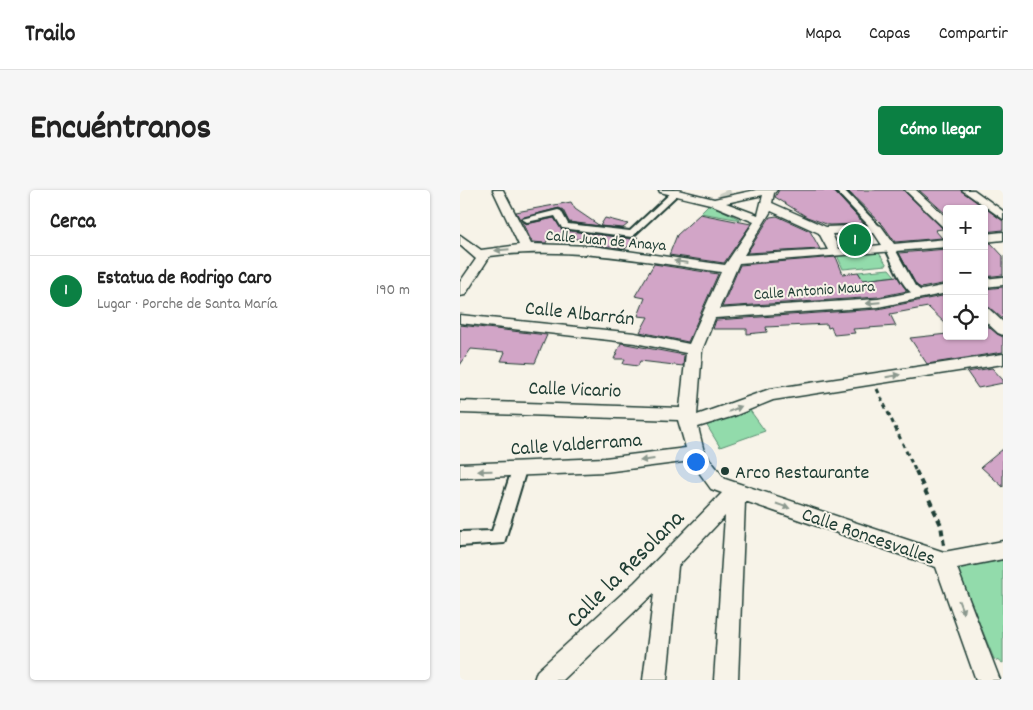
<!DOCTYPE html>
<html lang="es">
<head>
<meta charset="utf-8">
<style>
  body { margin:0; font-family:Dekko,sans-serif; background:#f6f6f6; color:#222 }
  .controls { position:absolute; right:15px; top:15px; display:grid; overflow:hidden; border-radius:5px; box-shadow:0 1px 4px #0004 }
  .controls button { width:45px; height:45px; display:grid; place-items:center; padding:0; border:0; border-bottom:1px solid #e0e0e0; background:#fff; color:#222; font:25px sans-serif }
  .you { position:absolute; left:235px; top:271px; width:18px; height:18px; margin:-12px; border:4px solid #fff; border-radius:50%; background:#1a73e8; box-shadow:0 0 0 8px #1a73e833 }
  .badge { display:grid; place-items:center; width:32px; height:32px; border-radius:50%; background:#0b8043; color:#fff; font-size:16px; font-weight:700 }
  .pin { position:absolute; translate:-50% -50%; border:2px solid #fff; box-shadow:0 1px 5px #0006 }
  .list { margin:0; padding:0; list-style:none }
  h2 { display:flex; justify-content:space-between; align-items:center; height:65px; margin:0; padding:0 20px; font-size:21px }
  h2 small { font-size:16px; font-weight:400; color:#767676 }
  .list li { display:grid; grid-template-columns:32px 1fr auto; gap:15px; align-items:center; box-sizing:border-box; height:70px; padding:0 20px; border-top:1px solid #e0e0e0 }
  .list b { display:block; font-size:19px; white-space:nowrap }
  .list p { margin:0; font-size:16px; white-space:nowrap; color:#767676 }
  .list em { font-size:16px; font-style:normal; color:#767676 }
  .icon { flex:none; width:28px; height:28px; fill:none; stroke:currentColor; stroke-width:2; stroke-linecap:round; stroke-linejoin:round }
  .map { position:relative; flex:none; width:543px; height:490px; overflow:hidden; border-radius:5px }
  header { display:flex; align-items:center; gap:30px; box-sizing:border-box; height:70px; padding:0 25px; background:#fff; border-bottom:1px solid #e0e0e0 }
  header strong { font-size:24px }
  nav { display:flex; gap:28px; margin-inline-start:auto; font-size:18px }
  .intro { display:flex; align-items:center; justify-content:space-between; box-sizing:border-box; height:120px; padding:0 30px }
  h1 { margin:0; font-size:35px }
  .button { padding:12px 22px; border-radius:5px; background:#0b8043; color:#fff; font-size:18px; font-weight:700 }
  main { display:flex; gap:30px; padding:0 30px }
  aside { flex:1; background:#fff; border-radius:5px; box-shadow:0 1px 4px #0004 }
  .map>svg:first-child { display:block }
</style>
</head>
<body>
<header>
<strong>Trailo</strong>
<nav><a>Mapa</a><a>Capas</a><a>Compartir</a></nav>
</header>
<div class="intro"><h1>Encuéntranos</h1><a class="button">Cómo llegar</a></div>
<main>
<aside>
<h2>Cerca<small></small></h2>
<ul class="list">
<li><span class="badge">1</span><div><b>Estatua de Rodrigo Caro</b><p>Lugar · Porche de Santa María</p></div><em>190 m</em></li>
</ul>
</aside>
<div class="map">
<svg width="543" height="490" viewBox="0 0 543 490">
  <rect width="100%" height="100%" fill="#f7f3e8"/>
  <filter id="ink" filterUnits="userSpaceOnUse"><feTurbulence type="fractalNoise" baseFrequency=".02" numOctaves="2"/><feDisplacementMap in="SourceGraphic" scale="10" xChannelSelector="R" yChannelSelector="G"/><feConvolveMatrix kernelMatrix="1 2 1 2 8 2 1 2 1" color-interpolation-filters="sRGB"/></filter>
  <g filter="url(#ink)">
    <path fill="#92dbab" stroke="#588c70" d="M249,14L282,30L240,23Z
      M419,63L427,75L383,79L377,65Z
      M429,79L435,86L403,90L398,82Z
      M289,219L305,241L260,257L246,234Z
      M543,370V473L534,469L497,378Z"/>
    <path fill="#d2a5c7" stroke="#1f3d34" d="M319,0H373L404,34L369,35L347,27L315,7Z
      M387,0H443L483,39L475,40L482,48L435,52L423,35Z
      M459,0H500L543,31V40L524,42V19H487V25Z
      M111,12L115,19L140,36L109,32L103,20L99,18L60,29L56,22Z
      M240,24L291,34L264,73L209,65L217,45Z
      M317,26L350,41L360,59L287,63L310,27Z
      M94,28L102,40L172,49L178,47L165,59L128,54L129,49H88L86,53L72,52L61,30L67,34Z
      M145,28L168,34L163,38L140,36Z
      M531,53L543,66V85L524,87V54Z
      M487,59V93L461,98L456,95L439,63Z
      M376,67L383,84L398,82L403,90L437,86L447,101L418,107L262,117L280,75Z
      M194,74L258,84L228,152L180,142L188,127L178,126L185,108L175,106Z
      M543,97V129L530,118L524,116V99Z
      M487,105V135L468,117L430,124L436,136L393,139L395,143L374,145L371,137L368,138L367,134L306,137L307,142L287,144V139H253L256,130L418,119Z
      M524,133L537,144L543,147V162L467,174L450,148L487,144V146H524Z
      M0,135L87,145L75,173L41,171L45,162L11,159L0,175Z
      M161,153L224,165L223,176L180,171L178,176L163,174L165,169H154Z
      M532,178L543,190V193L518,198L507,182Z
      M543,259V297L521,277Z"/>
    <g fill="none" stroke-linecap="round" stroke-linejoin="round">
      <path stroke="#cccfc4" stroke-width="12" stroke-dasharray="12 6" stroke-linecap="butt" d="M264,1L266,6"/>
      <g stroke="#1f3d34" stroke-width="4">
        <path id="pedestrian" d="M214,0L218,3L217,5L172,47L102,38L95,26L67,32L62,29L98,20L101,21L108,34L170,41Z
          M375,0H384L420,37V41H414Z
          M428,57H434L455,96L466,105L465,107C446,111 433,73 426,59Z
          M59,274L64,276L66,280L44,353L0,356V342L32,341L52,280L54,276Z"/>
      </g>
      <g stroke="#1f3d34" stroke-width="3">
        <path id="minor" d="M33,0H43L71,54L132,56L265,75L294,32L250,14L200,2L199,0H218L254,9L296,0H317L314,3L312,13L366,37L417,35L421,36L434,54L487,49V57L279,73L259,119L418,109L487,95V103L418,117L255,128L242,160L237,225L310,199L543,164V174L313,210L274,226L238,237L244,262L265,289L484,362L543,351V369L497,378L540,490H516L476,377L285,311L278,490H254L265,326L218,376L207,490H183L194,403L103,490H74L77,481L175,392L262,303L251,299L231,271L145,282L0,288V274L145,268L226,258L218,230L0,223V211L220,218L226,163L175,153L0,133V125L175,143L229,154L261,82C184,71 108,56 30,66L5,105L0,106V92L16,69L0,55V45L21,60L59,55ZM303,5L298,25L266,13ZM311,21L359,43L368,60L284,65ZM414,43L422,55L379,59L372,44Z
          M445,0H456L487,28V38L483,37Z
          M502,0H514L543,21V29Z
          M543,42V50L524,52V44Z
          M543,87V95L524,97V89Z
          M524,118L529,119L543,132V145L538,143L524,130Z"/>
      </g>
      <path stroke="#1f3d34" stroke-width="3" stroke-dasharray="4.5 4" stroke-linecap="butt" d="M417,199L456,282"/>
      <path stroke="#1f3d34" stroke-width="4" stroke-dasharray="6 4.5" stroke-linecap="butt" d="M456,281L481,335L484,356"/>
      <use href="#pedestrian" fill="#f7f3e8" fill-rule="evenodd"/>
      <use href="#minor" fill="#f7f3e8" fill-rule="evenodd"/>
    </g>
    <defs><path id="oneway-solid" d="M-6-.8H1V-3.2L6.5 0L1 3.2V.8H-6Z" transform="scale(1.25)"/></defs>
    <g fill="#8b988e">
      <use href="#oneway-solid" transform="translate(42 60) rotate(175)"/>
      <use href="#oneway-solid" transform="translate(221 72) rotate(-172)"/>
      <use href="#oneway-solid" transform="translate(413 113) rotate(175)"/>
      <use href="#oneway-solid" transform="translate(433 186) rotate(-10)"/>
      <use href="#oneway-solid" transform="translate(275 219) rotate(-23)"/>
      <use href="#oneway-solid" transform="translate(187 270) rotate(173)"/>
      <use href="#oneway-solid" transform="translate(25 281) rotate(179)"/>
      <use href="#oneway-solid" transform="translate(323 316) rotate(19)"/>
      <use href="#oneway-solid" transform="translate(501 417) rotate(69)"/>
    </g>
  </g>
  <circle fill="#1f3d34" stroke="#f7f3e8" stroke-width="2" cx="265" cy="281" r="5"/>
  <g text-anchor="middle" stroke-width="4" stroke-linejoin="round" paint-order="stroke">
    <g font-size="16" fill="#1f3d34" stroke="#f7f3e8">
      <text transform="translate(146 49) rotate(5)" y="6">Calle Juan de Anaya</text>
      <text transform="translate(354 99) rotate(-4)" y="6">Calle Antonio Maura</text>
    </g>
    <g font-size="20" fill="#1f3d34" stroke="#f7f3e8">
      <text transform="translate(120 122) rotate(6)" y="7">Calle Albarrán</text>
      <text transform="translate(115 198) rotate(2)" y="7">Calle Vicario</text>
      <text transform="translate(116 253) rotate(-4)" y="7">Calle Valderrama</text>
      <text transform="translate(409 345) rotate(19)" y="7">Calle Roncesvalles</text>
    </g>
    <g font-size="20" fill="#1f3d34" stroke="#f7f3e8" text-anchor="start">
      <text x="275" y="288">Arco Restaurante</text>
    </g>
    <g font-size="24" fill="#1f3d34" stroke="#f7f3e8">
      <text transform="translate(164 378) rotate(-45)" y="8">Calle la Resolana</text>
    </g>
  </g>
</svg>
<div class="controls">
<button>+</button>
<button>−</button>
<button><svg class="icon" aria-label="locate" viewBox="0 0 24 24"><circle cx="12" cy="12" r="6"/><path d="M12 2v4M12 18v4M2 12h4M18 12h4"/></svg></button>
</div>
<div class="you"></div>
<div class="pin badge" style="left:395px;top:50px">1</div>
</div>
</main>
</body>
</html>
